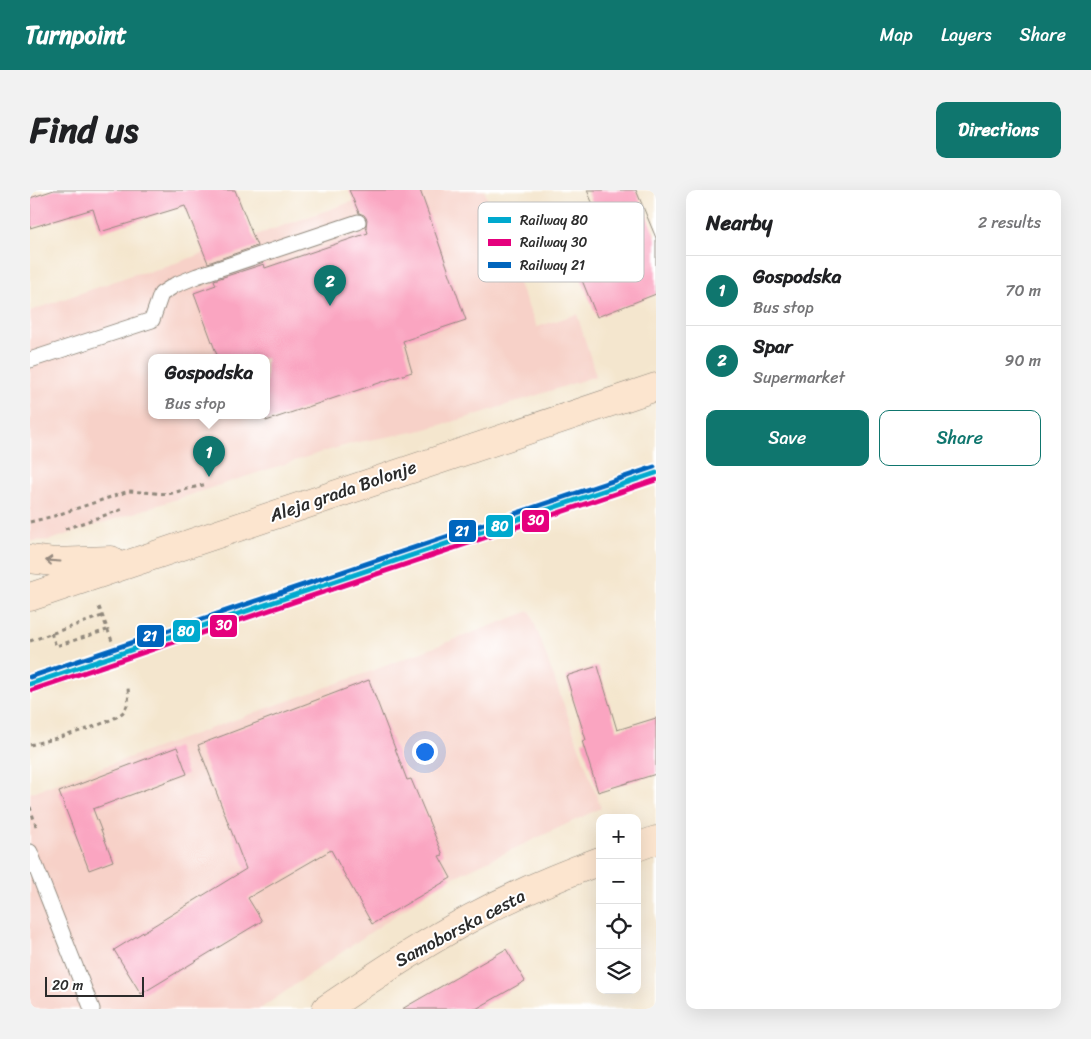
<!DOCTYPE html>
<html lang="en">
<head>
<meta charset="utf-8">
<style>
  body { margin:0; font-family:Sriracha,sans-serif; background:#f2f2f2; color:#202124 }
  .controls { position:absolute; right:15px; bottom:15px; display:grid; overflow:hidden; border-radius:10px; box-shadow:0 5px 20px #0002 }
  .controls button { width:45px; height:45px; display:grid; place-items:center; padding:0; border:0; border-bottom:1px solid #e0e0e0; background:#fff; color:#202124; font:25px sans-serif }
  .scale { position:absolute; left:15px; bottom:12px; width:99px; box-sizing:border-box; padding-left:5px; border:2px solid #2b2b2b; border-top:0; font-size:14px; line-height:18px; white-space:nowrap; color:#2b2b2b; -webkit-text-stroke:4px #fff; paint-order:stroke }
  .you { position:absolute; left:394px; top:561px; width:18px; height:18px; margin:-12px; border:4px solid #fff; border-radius:50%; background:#1a73e8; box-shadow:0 0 0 8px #1a73e833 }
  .badge { display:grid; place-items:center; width:32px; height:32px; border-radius:50%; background:#0f766e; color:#fff; font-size:16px; font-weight:700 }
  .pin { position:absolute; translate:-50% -41px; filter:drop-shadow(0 1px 2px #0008) }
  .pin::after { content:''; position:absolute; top:26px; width:18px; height:15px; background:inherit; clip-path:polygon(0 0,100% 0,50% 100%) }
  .popup { position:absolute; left:118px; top:164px; width:122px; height:65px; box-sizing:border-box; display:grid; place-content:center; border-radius:10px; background:#fff; filter:drop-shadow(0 1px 4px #0005); font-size:16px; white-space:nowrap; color:#757577 }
  .popup b { font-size:19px; color:#202124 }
  .popup::after { content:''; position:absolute; left:50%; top:100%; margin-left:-10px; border:10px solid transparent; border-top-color:#fff }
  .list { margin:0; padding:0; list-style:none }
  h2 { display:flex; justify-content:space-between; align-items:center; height:65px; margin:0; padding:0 20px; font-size:21px }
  h2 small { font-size:16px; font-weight:400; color:#757577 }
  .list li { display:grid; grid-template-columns:32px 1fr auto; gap:15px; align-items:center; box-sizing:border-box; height:70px; padding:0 20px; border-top:1px solid #e0e0e0 }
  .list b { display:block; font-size:19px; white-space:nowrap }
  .list p { margin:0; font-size:16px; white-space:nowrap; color:#757577 }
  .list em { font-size:16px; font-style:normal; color:#757577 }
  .actions { display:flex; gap:10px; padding:15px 20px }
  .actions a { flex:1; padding:11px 0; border:1px solid #0f766e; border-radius:10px; text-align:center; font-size:18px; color:#0f766e }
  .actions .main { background:#0f766e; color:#fff }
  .icon { flex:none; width:28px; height:28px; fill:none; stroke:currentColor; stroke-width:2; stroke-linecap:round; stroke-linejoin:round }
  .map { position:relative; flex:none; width:626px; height:819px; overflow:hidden; border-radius:10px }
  header { display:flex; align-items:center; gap:30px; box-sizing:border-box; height:70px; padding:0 25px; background:#0f766e; color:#fff }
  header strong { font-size:24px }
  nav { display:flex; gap:28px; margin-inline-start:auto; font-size:18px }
  .intro { display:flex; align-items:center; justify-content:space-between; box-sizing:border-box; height:120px; padding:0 30px }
  h1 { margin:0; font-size:35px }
  .button { padding:12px 22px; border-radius:10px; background:#0f766e; color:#fff; font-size:18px; font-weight:700 }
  main { display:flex; gap:30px; padding:0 30px }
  aside { flex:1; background:#fff; border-radius:10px; box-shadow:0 5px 20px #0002 }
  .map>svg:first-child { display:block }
</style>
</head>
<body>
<header>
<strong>Turnpoint</strong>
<nav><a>Map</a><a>Layers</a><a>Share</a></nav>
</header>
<div class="intro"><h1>Find us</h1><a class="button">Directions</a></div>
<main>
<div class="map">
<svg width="626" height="819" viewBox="0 0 626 819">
  <rect width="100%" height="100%" fill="#fff"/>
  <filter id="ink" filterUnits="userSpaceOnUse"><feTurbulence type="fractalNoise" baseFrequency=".02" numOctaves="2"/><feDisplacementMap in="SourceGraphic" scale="10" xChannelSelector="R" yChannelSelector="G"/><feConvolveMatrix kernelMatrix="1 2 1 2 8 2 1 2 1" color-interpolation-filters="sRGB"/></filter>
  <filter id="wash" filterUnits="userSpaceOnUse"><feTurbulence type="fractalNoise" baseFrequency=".0096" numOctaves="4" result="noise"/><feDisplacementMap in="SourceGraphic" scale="20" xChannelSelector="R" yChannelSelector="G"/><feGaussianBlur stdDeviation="1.12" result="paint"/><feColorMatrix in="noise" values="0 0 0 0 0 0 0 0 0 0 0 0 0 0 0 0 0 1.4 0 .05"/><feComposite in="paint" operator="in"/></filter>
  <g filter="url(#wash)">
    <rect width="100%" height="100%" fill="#f4e6ce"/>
    <path fill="#f7d1c8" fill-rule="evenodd" d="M355,0H454L487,89L507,137L547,124L566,186L436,228L388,241L324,253L289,263L20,350L0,351V121L105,84L123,81ZM121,168H236V226H121Z
      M500,421L571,618L413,692L230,819H0V603L339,482Z"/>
    <g id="blocks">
      <path fill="#faa5c1" d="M24,0H205L227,56L178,73L155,16L70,42L63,19L0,38V8Z
        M319,0H390L436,130L373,151L382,182L236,231V168H188L164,103L186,95L184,90L234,74L235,78L338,43L336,37L337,29L334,25L329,23Z
        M557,0H606L626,48V104L567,127L545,73L581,58Z
        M568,476L587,540L626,528V584L568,602L552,551L556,550L536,486Z
        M339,490L377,590L381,589L413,665L409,666L421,688L342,734L301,660L218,708L232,731L111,804L84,760L216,679L168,555Z
        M147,557L157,584L63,619L83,671L59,680L29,602Z
        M476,759L495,791L446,819H372Z"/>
    </g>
  </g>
  <g filter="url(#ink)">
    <use href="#blocks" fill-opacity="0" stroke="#90887c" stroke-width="1"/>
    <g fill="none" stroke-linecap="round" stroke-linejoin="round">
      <g stroke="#90887c" stroke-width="17">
        <path id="lane" d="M0,170L122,130L131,104L145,95L167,86L328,32
          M0,662L62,819"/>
      </g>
      <g stroke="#90887c" stroke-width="29">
        <path id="secondary" d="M0,369L24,372L81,370
          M0,407L626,197
          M607,657L626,650
          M296,819C343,787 391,755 441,728C482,706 526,687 570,671"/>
      </g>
      <path stroke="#90887c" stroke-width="3" stroke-dasharray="4 4" stroke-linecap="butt" d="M0,332L24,326L99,301L138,304L177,294
        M35,339L93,319
        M69,417L82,451
        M21,443L26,456L77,440
        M0,451L72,426
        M0,555C19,550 84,534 94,521C99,514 99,506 98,498
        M0,617L7,639"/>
      <use href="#lane" stroke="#fff" stroke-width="15"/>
      <use href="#secondary" stroke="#fce5cf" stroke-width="28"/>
      <g stroke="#fff" stroke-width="9">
        <path id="rail-1" d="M0,494L626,283"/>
      </g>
      <g stroke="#fff" stroke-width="9">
        <path id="rail-2" d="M2,500L626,290"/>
      </g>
      <g stroke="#fff" stroke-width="9">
        <path id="rail-3" d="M0,487L624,277"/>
      </g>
      <use href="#rail-1" stroke="#00a9ce" stroke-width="5"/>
      <use href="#rail-2" stroke="#e5007d" stroke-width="5"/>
      <use href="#rail-3" stroke="#0065bd" stroke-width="5"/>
    </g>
    <defs><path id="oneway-shaft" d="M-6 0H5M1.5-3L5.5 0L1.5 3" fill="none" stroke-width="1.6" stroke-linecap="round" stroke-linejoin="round" transform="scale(1.25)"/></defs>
    <use stroke="#94887d" href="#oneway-shaft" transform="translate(23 371) rotate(-176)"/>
  </g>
  <g text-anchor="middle" stroke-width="4" stroke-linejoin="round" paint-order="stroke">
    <g font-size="18" fill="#2b2b2b" stroke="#fff">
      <text transform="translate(313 301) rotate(-19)" y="6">Aleja grada Bolonje</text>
      <text transform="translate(430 738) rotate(-28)" y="6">Samoborska cesta</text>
    </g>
  </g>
  <rect x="448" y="12" width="166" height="80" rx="8" fill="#fff" stroke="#bfbfbf" stroke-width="1"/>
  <rect x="458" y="27" width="23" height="6" fill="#00a9ce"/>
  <rect x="458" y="49" width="23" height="7" fill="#e5007d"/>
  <rect x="458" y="72" width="23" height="6" fill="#0065bd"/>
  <g font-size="14" fill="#2b2b2b">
    <text x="490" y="35">Railway 80</text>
    <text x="490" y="57">Railway 30</text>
    <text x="490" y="80">Railway 21</text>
  </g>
  <g stroke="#fff" stroke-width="2">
    <rect x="491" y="319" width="29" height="24" rx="5" fill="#e5007d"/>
    <rect x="455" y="324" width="29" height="24" rx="5" fill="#00a9ce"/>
    <rect x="418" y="329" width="29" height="24" rx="5" fill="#0065bd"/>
    <rect x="179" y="424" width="29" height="24" rx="5" fill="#e5007d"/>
    <rect x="142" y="429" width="29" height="24" rx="5" fill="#00a9ce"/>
    <rect x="106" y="434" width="29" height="24" rx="5" fill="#0065bd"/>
  </g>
  <g font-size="14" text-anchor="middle" font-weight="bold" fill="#fff">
    <text x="506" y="335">30</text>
    <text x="470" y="341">80</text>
    <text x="432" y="346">21</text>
    <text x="194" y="440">30</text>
    <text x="156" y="446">80</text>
    <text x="120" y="451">21</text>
  </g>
</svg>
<div class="controls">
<button>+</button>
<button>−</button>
<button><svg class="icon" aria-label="locate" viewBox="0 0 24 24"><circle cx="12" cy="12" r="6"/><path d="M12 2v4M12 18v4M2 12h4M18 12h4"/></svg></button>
<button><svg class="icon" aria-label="layers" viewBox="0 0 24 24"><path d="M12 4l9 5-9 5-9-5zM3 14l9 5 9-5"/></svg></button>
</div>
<div class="scale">20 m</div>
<div class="you"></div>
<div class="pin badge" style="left:179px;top:287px">1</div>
<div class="popup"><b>Gospodska</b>Bus stop</div>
<div class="pin badge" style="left:300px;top:116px">2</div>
</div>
<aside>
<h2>Nearby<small>2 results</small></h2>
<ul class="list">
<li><span class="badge">1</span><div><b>Gospodska</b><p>Bus stop</p></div><em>70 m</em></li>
<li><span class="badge">2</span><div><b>Spar</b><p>Supermarket</p></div><em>90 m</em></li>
</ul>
<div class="actions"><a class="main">Save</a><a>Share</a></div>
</aside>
</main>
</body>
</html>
